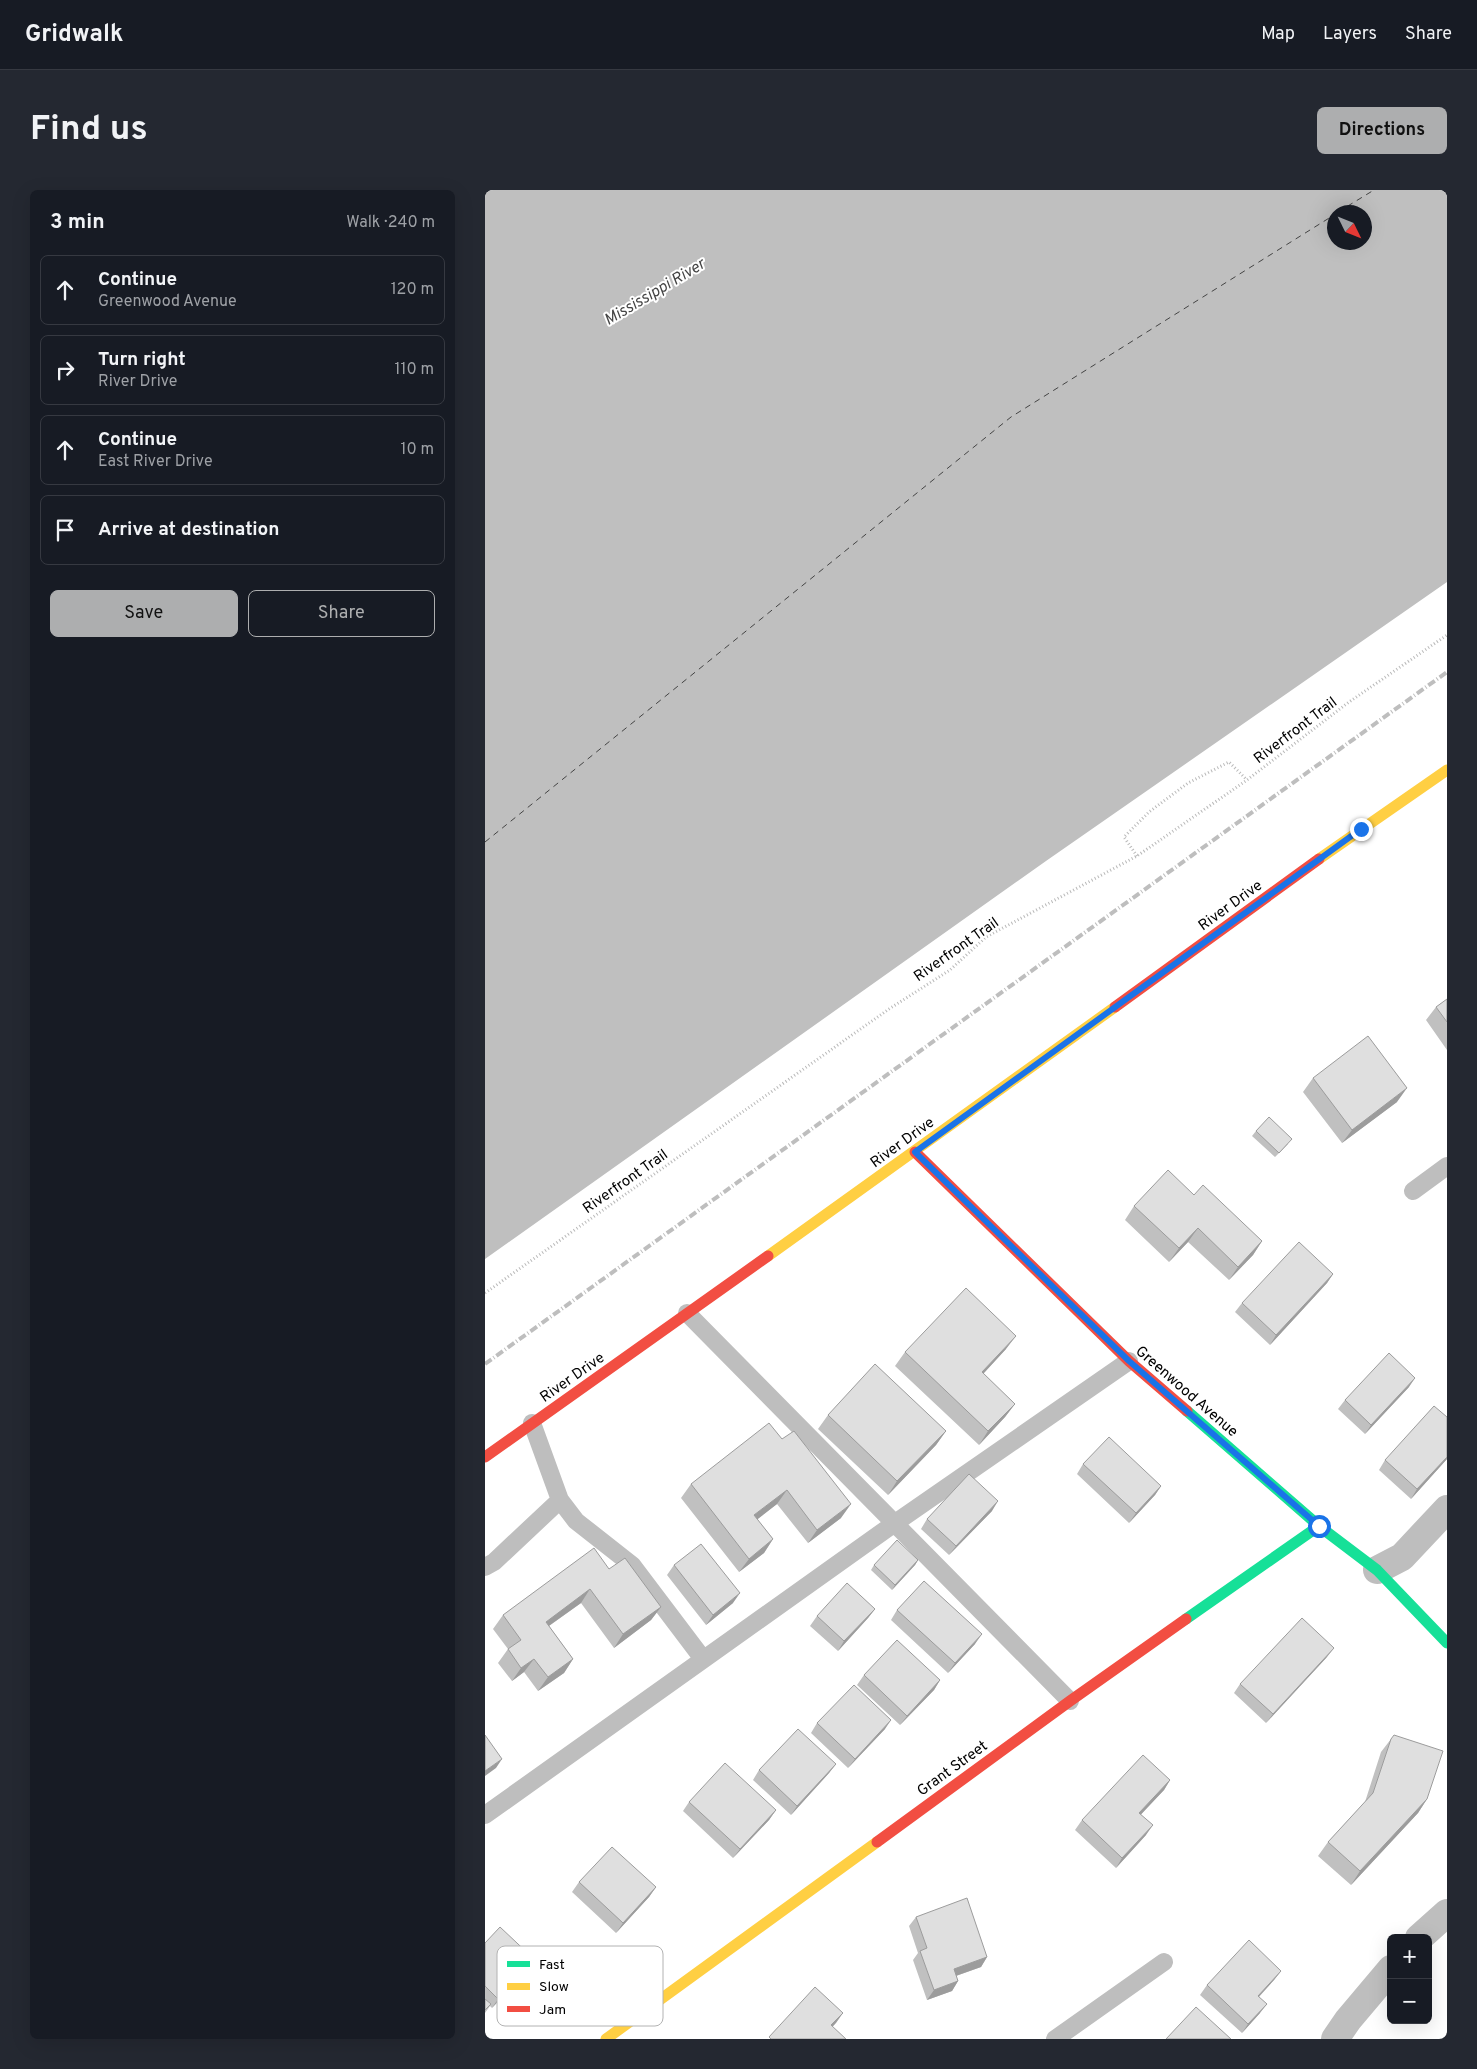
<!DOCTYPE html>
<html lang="en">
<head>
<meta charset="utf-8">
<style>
  body { margin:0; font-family:Overpass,sans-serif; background:#242831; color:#f1f3f6 }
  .controls { position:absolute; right:15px; bottom:15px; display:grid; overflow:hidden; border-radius:8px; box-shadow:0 5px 20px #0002 }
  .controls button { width:45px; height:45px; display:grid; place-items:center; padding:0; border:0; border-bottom:1px solid #363941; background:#171b24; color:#f1f3f6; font:25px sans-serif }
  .compass { position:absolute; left:842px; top:15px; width:45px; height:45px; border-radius:50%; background:#171b24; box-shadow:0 5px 20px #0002; rotate:133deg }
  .stop { position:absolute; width:15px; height:15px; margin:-11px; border:4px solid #1a73e8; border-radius:50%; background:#fff }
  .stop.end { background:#1a73e8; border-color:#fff; box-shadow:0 1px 5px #0008 }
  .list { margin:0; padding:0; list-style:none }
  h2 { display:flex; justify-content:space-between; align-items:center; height:65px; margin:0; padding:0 20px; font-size:21px }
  h2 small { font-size:16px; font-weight:400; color:#9ea1a6 }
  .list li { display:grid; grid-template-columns:32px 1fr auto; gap:15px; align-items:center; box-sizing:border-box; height:70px; margin:0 10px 10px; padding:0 10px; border:1px solid #363941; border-radius:8px }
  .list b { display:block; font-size:19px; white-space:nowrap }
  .list p { margin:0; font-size:16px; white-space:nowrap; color:#9ea1a6 }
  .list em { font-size:16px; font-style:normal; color:#9ea1a6 }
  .actions { display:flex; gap:10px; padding:15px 20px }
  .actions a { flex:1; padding:11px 0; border:1px solid #adaeaf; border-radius:8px; text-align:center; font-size:18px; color:#adaeaf }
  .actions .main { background:#adaeaf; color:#111 }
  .icon { flex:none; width:28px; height:28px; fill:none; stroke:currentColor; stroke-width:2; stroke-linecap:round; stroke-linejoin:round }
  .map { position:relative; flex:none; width:962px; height:1849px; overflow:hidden; border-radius:8px }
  header { display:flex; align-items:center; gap:30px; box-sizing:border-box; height:70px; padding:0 25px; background:#171b24; border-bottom:1px solid #363941 }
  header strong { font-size:24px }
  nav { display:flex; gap:28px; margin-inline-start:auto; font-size:18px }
  .intro { display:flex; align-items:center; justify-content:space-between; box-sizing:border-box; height:120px; padding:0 30px }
  h1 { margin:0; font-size:35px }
  .button { padding:12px 22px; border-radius:8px; background:#adaeaf; color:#111; font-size:18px; font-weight:700 }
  main { display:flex; gap:30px; padding:0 30px }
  aside { flex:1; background:#171b24; border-radius:8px; box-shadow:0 5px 20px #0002 }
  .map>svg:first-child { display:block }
</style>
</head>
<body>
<header>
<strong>Gridwalk</strong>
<nav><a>Map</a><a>Layers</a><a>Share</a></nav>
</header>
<div class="intro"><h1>Find us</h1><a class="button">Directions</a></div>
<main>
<aside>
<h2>3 min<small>Walk · 240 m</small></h2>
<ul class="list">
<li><svg class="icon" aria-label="ahead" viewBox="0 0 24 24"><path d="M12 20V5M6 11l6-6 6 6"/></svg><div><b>Continue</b><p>Greenwood Avenue</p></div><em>120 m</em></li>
<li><svg class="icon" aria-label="right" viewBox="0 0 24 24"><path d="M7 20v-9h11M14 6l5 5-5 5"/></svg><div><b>Turn right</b><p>River Drive</p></div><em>110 m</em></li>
<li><svg class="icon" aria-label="ahead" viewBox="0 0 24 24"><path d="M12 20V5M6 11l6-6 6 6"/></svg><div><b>Continue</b><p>East River Drive</p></div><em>10 m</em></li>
<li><svg class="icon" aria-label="arrive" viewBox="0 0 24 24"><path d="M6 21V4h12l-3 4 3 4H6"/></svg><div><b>Arrive at destination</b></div></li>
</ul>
<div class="actions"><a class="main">Save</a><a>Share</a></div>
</aside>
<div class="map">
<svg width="962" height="1849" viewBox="0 0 962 1849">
  <rect width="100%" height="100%" fill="#fff"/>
  <path fill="#bfbfbf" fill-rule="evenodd" d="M0,0H962V392L561,671L0,1069ZM849,22H879V52H849Z"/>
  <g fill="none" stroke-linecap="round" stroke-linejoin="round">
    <path stroke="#444" stroke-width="1" stroke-dasharray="6 5" stroke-linecap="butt" d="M853,22L889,0
      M0,652L526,227L849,25"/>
    <path stroke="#b9b9b9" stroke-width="3" stroke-dasharray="1 2.5" stroke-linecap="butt" d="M652,666L639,647L664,622L703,593L744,572L762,590
      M0,1103L404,819L465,780L501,747L652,666L762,590L864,512L962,445"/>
    <path stroke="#bebebe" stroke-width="18" d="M928,1001L962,976
      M202,1123L585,1511
      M47,1233L75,1310L91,1331L147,1375L218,1469
      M0,1377L9,1372L75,1310
      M0,1625L410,1333L644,1171
      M570,1849L679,1772"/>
    <path stroke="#bebebe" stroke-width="28" d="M892,1380L917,1367L962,1319
      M934,1748L962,1723
      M850,1849L863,1830L906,1779"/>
    <path stroke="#16e098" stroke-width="11" d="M702,1221L834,1336L892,1380L962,1453
      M701,1429L834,1336"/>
    <path stroke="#ffcf43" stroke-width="11" d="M834,669L962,580
      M283,1066L630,817
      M121,1849L392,1652"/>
    <path stroke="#f24e42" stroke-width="11" d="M630,817L834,669
      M430,962L644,1171L702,1221
      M0,1267L283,1066
      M392,1652L585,1511L701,1429"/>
    <path stroke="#bebebe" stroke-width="4" stroke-dasharray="8 2.5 1 2.5" stroke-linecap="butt" d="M0,1174L962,482"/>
  </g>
  <path fill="#c0c0c0" d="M962,809V860L941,830L951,817Z
    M828,888L912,912L857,953L818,902Z
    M771,941L803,954L790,967L767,946Z
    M709,1005L777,1051L768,1065L744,1090L703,1052L684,1072L640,1030L649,1016Z
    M848,1084L842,1093L785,1155L750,1122L757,1113Z
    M521,1159L498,1184L530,1214L520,1227L494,1255L410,1176L420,1162Z
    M924,1197L880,1244L853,1219L860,1210Z
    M343,1225L461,1241L451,1255L403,1305L333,1239Z
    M297,1249L356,1328L323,1353L292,1314L272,1329L288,1349L279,1363L254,1382L196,1308L206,1294Z
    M962,1269L926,1309L894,1280L900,1270Z
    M598,1274L676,1296L670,1305L644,1333L592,1284Z
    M507,1321L464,1365L436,1339L442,1329Z
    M433,1370L430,1375L407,1400L386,1380L389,1375Z
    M189,1375L248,1413L221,1435L182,1385Z
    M124,1379L176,1417L166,1430L129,1458L96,1413L64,1436L88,1469L79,1483L53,1501L39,1482L27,1491L13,1473L23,1459L8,1439L18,1425Z
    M390,1419L383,1428L353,1461L325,1436L332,1426Z
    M412,1420L490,1454L463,1483L406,1430Z
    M842,1467L781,1533L749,1503L755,1494Z
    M379,1485L455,1490L449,1500L415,1535L372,1495Z
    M332,1533L400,1539L363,1578L326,1543Z
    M906,1549L942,1609L933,1623L866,1695L833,1666L843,1652L880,1612L896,1562Z
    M351,1574L344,1583L306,1625L268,1590L274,1580Z
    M685,1590L679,1600L656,1624L661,1645L631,1678L590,1640L597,1630Z
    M204,1612L291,1620L284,1630L248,1668L198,1621Z
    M94,1692L171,1697L164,1707L131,1743L87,1702Z
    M431,1727L502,1767L496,1777L471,1786L473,1791L467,1801L442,1810L428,1770L433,1763L424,1736Z
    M0,1753L43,1779L7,1818L5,1816L0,1823Z
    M796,1781L789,1790L774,1807L775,1823L757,1843L715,1805L722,1795Z"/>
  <path fill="#9c9c9c" d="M922,898L912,912L857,953L867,940Z
    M713,1038L703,1052L684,1072L694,1058Z
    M777,1051L768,1065L744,1090L753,1077Z
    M848,1084L842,1093L785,1155L791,1145Z
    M531,1146L521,1159L487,1196L497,1182Z
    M930,1188L924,1197L880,1244L886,1235Z
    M530,1214L520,1227L494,1255L503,1241Z
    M461,1241L451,1255L403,1305L412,1291Z
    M962,1267V1269L926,1309L932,1299Z
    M676,1296L670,1305L644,1333L651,1323Z
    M302,1300L292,1314L260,1339L269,1325Z
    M513,1311L507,1321L464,1365L471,1356Z
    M366,1314L356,1328L323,1353L332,1340Z
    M288,1349L279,1363L254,1382L264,1369Z
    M433,1370L430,1375L407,1400L410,1395Z
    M105,1399L96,1413L51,1445L61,1432Z
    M255,1403L248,1413L221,1435L228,1425Z
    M176,1417L166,1430L129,1458L138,1444Z
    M390,1419L383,1428L353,1461L359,1451Z
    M497,1444L490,1454L463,1483L470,1473Z
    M849,1458L842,1467L781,1533L788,1524Z
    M49,1469L39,1482L27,1491L36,1478Z
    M88,1469L79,1483L53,1501L63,1487Z
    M455,1490L449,1500L415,1535L422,1526Z
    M406,1530L400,1539L363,1578L370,1569Z
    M17,1569L11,1578L0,1586V1581Z
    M351,1574L344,1583L306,1625L312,1616Z
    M685,1590L679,1600L648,1633L654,1623Z
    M942,1609L933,1623L866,1695L875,1681Z
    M291,1620L284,1630L248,1668L255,1659Z
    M668,1635L661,1645L631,1678L637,1668Z
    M171,1697L164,1707L131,1743L138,1733Z
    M502,1767L496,1777L462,1789L469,1779Z
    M50,1770L43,1779L7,1818L13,1809Z
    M796,1781L789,1790L766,1815L773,1806Z
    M473,1791L467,1801L442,1810L449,1800Z
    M782,1814L775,1823L757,1843L763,1834Z
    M358,1823L351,1833L340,1845L346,1835Z"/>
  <path fill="#dfdfdf" stroke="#9c9c9c" d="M962,809V832L951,817Z
    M883,846L922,898L867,940L828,888Z
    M784,927L807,949L794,963L771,941Z
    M683,980L709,1005L718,995L777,1051L753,1077L713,1038L694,1058L649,1016Z
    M814,1052L848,1084L791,1145L757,1113Z
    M481,1098L531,1146L497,1182L530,1214L503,1241L420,1162Z
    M904,1163L930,1188L886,1235L860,1210Z
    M390,1174L461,1241L412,1291L343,1225Z
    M949,1216L962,1227V1267L932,1299L900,1270Z
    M284,1233L297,1249L309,1241L366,1314L332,1340L302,1300L269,1325L288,1349L264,1369L206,1294Z
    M624,1247L676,1296L651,1323L598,1274Z
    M484,1284L513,1311L471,1356L442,1329Z
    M412,1350L433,1370L410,1395L389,1375Z
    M216,1354L255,1403L228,1425L189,1375Z
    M109,1358L124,1379L140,1368L176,1417L138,1444L105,1399L61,1432L88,1469L63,1487L49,1469L36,1478L23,1459L36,1450L18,1425Z
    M439,1391L497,1444L470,1473L412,1420Z
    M362,1393L390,1419L359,1451L332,1426Z
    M817,1428L849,1458L788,1524L755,1494Z
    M412,1450L455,1490L422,1526L379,1485Z
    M369,1495L406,1530L370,1569L332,1533Z
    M313,1539L351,1574L312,1616L274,1580Z
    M0,1545L17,1569L0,1581Z
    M909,1545L958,1561L942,1609L875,1681L843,1652L888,1603L906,1549Z
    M658,1565L685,1590L654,1623L668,1635L637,1668L597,1630Z
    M240,1573L291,1620L255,1659L204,1612Z
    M127,1657L171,1697L138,1733L94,1692Z
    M482,1708L502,1767L469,1779L473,1791L449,1800L435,1761L442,1758L431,1727Z
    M15,1737L50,1770L13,1809L0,1796V1753Z
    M764,1750L796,1781L773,1806L782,1814L763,1834L722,1795Z
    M330,1797L358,1823L346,1835L361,1849H286L284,1847Z
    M0,1809L6,1814L0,1820Z
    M711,1817L746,1849H681Z"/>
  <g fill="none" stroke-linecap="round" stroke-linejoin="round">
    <path stroke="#1a73e8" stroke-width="6" d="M834,1336L644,1171L430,962L876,639"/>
  </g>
  <g text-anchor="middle" stroke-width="4" stroke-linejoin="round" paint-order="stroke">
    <g font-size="15" fill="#000" stroke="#fff">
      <text transform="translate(810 540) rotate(-37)" y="5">Riverfront Trail</text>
      <text transform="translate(745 715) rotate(-36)" y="5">River Drive</text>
      <text transform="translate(471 759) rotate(-35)" y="5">Riverfront Trail</text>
      <text transform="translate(417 952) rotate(-36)" y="5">River Drive</text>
      <text transform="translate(140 991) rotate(-35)" y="5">Riverfront Trail</text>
      <text transform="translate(87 1187) rotate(-35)" y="5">River Drive</text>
      <text transform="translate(702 1201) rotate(41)" y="5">Greenwood Avenue</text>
      <text transform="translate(467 1578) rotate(-36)" y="5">Grant Street</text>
    </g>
    <g font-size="16" font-style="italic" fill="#444" stroke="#fff">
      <text transform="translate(169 101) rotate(-31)" y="6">Mississippi River</text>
    </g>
  </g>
  <rect x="12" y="1756" width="166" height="80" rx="8" fill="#fff" stroke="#b2b2b2" stroke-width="1"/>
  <rect x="22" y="1771" width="23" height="6" fill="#16e098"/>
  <rect x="22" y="1793" width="23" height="7" fill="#ffcf43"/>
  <rect x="22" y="1816" width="23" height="6" fill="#f24e42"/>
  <g font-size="14" fill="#000">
    <text x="54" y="1779">Fast</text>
    <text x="54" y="1801">Slow</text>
    <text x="54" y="1824">Jam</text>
  </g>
</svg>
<div class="controls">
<button>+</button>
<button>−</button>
</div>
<svg class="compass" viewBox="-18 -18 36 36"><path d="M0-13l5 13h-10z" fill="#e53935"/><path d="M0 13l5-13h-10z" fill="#9ea1a6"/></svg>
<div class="stop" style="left:834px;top:1336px"></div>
<div class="stop end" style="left:876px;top:639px"></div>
</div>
</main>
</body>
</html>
